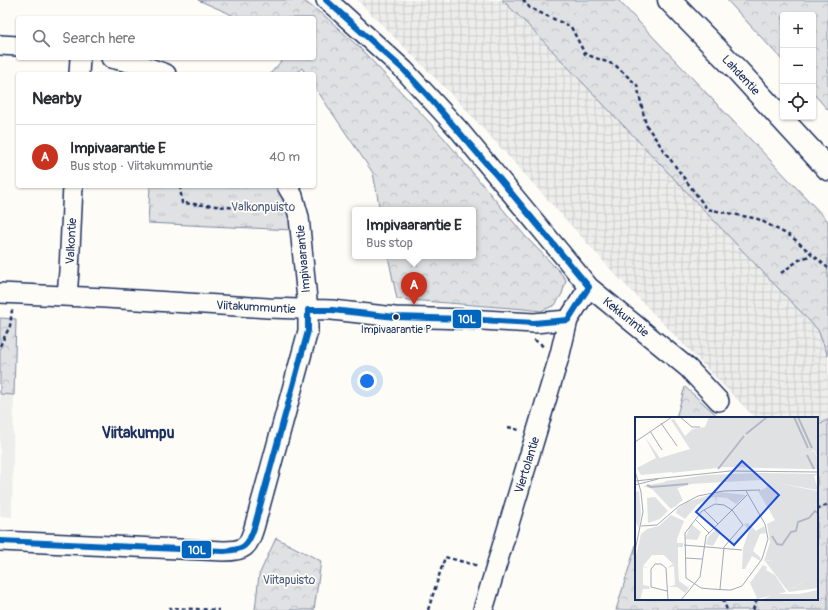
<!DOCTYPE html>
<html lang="en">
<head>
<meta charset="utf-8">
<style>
  body { margin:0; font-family:Pangolin,sans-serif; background:#f7f7f7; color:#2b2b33 }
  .controls { position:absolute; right:12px; top:12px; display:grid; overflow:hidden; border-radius:4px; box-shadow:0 1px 3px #0004 }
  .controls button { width:36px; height:36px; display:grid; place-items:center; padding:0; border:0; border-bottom:1px solid #e1e1e2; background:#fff; color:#2b2b33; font:20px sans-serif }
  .you { position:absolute; left:367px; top:381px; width:14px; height:14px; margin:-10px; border:3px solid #fff; border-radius:50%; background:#1a73e8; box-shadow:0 0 0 6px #1a73e833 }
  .badge { display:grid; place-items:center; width:26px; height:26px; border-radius:50%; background:#c8321e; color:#fff; font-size:13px; font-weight:700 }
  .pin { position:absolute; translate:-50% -33px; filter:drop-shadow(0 1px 2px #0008) }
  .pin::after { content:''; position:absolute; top:21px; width:14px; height:12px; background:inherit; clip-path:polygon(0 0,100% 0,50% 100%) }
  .popup { position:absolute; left:352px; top:207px; width:124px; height:52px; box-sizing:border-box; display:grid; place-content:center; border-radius:4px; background:#fff; filter:drop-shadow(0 1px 3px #0005); font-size:13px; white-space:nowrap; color:#7c7c81 }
  .popup b { font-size:15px; color:#2b2b33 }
  .popup::after { content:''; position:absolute; left:50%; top:100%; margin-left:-8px; border:8px solid transparent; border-top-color:#fff }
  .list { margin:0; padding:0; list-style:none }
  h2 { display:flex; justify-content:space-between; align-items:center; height:52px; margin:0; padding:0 16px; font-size:17px }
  h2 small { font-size:13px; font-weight:400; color:#7c7c81 }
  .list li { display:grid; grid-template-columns:26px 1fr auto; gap:12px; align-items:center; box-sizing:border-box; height:64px; padding:0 16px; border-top:1px solid #e1e1e2 }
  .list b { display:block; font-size:15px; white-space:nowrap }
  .list p { margin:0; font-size:13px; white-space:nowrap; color:#7c7c81 }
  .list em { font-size:13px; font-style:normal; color:#7c7c81 }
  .icon { flex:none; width:22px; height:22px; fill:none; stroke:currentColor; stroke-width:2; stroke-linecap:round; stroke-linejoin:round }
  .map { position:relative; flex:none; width:828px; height:610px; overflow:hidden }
  .search { position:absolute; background:#fff; box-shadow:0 1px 3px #0004; left:16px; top:16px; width:300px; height:44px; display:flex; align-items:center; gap:10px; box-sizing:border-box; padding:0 14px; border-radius:4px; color:#7c7c81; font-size:15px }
  .panel { position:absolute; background:#fff; box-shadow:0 1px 3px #0004; left:16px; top:72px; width:300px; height:116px; border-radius:4px }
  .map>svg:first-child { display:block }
</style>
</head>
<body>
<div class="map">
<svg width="828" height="610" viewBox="0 0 828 610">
  <defs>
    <pattern id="industrial-grid" width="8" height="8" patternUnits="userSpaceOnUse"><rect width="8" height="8" fill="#edeeec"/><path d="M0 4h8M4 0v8" fill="none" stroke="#cbcccd"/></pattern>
    <pattern id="grass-tufts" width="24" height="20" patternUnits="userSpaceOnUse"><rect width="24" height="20" fill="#e0e1e3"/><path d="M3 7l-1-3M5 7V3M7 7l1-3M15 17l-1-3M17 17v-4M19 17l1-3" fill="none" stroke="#c0c1c5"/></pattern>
    <pattern id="forest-crowns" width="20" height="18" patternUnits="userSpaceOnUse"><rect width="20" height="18" fill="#e0e1e3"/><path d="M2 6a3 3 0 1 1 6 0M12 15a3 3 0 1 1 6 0" fill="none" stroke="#c0c1c5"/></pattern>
  </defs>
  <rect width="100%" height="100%" fill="#fdfcf7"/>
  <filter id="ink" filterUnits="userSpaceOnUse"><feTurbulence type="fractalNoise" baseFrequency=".025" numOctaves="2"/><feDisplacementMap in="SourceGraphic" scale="8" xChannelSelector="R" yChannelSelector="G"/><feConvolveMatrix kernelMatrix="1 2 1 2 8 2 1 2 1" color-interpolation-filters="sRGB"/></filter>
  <g filter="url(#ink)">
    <path fill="#edeeec" d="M0,394L14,395L12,517L0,516Z"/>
    <path fill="url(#industrial-grid)" d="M357,0H502L525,22L818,330L828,356V420L817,426V418H755L616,275L458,101Z"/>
    <path fill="url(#grass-tufts)" stroke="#7e88a0" d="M150,186H277L288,213L293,230L148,223Z"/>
    <path fill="url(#forest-crowns)" stroke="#7e88a0" d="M198,0H303L327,18L361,49L444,138L525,236L559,271L566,280L562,294L555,305L541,311L524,309L397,299L388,256H473V210H380L373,173L314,86V74H306L302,68L295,74H270L284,58H314V18H236L228,13Z
      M502,0H618L828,221V356L818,330L525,22Z
      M727,0H828V110L813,93V15H783V61Z
      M0,318L16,319L14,395L0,394Z
      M685,387L720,418H676Z
      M828,420V610H616L636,545V599H817V426Z
      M276,538L321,561L314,610H255L259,575Z"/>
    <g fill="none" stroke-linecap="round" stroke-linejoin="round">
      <g stroke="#1b2f5e" stroke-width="22">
        <path id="minor" d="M326,0L337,9L404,70L459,130L589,287L688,368L719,401
          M0,45L18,46
          M111,58L141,65L166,74
          M79,74L80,58
          M0,293L105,298L268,308L332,310L395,317L466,319L534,323L568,320
          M67,296L69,271L73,186
          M0,541L224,551C245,551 248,547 254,528L308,331V310L299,217L293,196L287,186
          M483,610L560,354L568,320L589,287"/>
      </g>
      <g stroke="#1b2f5e" stroke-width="25">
        <path id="highway" d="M669,0L738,71L828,169"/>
      </g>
      <path stroke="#1b2f5e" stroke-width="2.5" stroke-dasharray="4 3" stroke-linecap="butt" d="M523,0L530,8L571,27L585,54L615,65L637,85L646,125L670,159L707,209L758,219L792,237L828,268
        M180,186L182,203L282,212
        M781,273L799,260L812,255
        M534,340L540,343L544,348
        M0,346L10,326L12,310
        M508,427L519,430
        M817,510L828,504
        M723,599L727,610
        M171,610L170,608L219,610
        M428,610L445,557L479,566
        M753,610L757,599"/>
      <use href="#minor" stroke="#fdfcf7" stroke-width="19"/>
      <use href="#highway" stroke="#fdfcf7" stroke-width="22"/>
      <g stroke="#fdfcf7" stroke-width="9">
        <path id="bus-1" d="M0,541L224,551C244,550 248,546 254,528L308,331V310H332L395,317L466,319L534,323L568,320L589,287L498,177L428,96L404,70L326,0"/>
      </g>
      <use href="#bus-1" stroke="#0065bd" stroke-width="6"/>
    </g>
  </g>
  <circle fill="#1b2f5e" stroke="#fdfcf7" stroke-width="1.5" cx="396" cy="317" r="3.5"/>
  <g text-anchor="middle" stroke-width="3.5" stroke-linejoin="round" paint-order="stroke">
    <g font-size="11" fill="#1b2f5e" stroke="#fdfcf7">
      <text x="396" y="333">Impivaarantie P</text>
    </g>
    <g font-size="12" fill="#1b2f5e" stroke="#fdfcf7">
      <text transform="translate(741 75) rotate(47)" y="4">Lahdentie</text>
      <text transform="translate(71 241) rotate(-87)" y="4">Valkontie</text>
      <text transform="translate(303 259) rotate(-95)" y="4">Impivaarantie</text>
      <text transform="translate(256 307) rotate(3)" y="4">Viitakummuntie</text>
      <text transform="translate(626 317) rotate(39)" y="4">Kekkurintie</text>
      <text transform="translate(527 465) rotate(-73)" y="4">Viertolantie</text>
    </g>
    <g font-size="12" fill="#4c5c7f" stroke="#fdfcf7">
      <text x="263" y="211">Valkonpuisto</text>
      <text x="289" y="584">Viitapuisto</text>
    </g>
    <g font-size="16" font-weight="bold" fill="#1b2f5e" stroke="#fdfcf7">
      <text x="138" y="438">Viitakumpu</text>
    </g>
  </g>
  <g transform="translate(635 417)">
    <rect width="183" height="183" fill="#fdfcf7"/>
    <path d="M179,34L183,42V52H175L168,38ZM56,107L66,115L62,123L50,122Z" fill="#e0e1e3"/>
    <path d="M74,0H183V41L179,33L169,39L175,52L89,50L6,58L2,51L21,41L10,20L25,41L55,32L36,3L39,2L50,19L58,12L70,10ZM122,56L183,57L179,59L183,73L141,66L183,74V171L154,175L152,173L167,166L138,143L129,144L135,125L132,107L140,103L123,74L131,71L133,65L126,63L54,67L42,71L48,83L36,92L17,72L8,69L70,58ZM4,74L6,97L4,112L0,103V75ZM84,75L111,78L101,87L92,81L82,80L81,86L80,80L75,81L62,88L50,102L41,96L42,92L52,85ZM20,80L33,94L25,102L13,106L12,81ZM36,98L49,104L42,122V126H48V130H43V148L44,164L54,171L50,176L42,170H33L40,168L39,149L32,151L38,147L29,138H17L8,149L14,151L8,150V168L14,169L15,172H8L5,183H0V142L6,117L12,112L24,109ZM113,106L121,114L129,109L131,116L125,117L118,134L126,141L125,144L117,139L110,152H107L108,131L114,114L109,107ZM82,111L86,115L78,129L74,128L71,127L73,120ZM128,148L132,150L131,153L140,158L151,175L118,183L122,181L115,166ZM183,173V183H126L140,177H164Z" fill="#e0e1e3"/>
    <path d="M95,0H156V3L135,19L127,32L123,33L116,25L111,26L102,39L99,49L36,56L48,49L63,50L73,34L88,32L92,26ZM69,59L74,62L42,71L47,82L40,90L33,88L29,82L30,64ZM152,77L169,78L178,89L183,102V169L175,172L169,169L147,132L149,121L143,110L148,100L143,88Z" fill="#e0e1e3"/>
    <path d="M146,135L167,166L152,173L130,144L138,143L137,139Z" fill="#e0e1e3"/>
    <path fill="none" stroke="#b3b8c5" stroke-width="2" d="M159,0L173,31M163,0L177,31M111,17L132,0M172,38L179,52M83,52L109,19M12,68L16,70L53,67M137,119L142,127L147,128L156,115L161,114L163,105L174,101L180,94L183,96"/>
    <path fill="none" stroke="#a3aaba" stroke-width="1" d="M45,0L57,10H65M26,6L42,29M15,14L27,33M0,25L37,0M0,54L6,75L8,95L0,134M0,64L95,54L183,55M0,68L23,62M69,93L83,107M60,102L74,116M6,109L22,108L44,89L63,79L88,74L125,73M49,128L107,133M50,141L67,142M85,172L89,130L108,108L97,93L89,88L80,87L67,94L50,116L51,161L66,171L76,172L93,173H96L107,169L127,142L133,122L130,107L111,74M32,174L16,170V152L20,147H26L31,151L33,183M46,183L65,160L71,119L112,78"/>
    <path fill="#1d4ed8" fill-opacity="0.15" stroke="#1d4ed8" stroke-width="2" d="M107,44L144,78L99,128L61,95Z"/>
    <rect width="183" height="183" fill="none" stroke="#1b2f5e" stroke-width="2"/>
  </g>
  <g stroke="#fdfcf7" stroke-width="1.5">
    <rect x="452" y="309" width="30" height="20" rx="4" fill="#0065bd"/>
    <rect x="181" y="540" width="31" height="19" rx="4" fill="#0065bd"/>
  </g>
  <g font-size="11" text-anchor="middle" font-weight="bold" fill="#fff">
    <text x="467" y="323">10L</text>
    <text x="197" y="554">10L</text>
  </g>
</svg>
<div class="controls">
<button>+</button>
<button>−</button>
<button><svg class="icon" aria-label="locate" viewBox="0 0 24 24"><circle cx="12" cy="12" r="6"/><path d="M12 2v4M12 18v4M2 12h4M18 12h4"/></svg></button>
</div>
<div class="you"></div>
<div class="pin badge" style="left:414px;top:305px">A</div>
<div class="popup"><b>Impivaarantie E</b>Bus stop</div>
<div class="search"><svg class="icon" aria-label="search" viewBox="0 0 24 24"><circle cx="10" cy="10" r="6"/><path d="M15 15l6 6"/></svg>Search here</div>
<section class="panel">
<h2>Nearby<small></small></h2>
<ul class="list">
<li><span class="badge">A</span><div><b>Impivaarantie E</b><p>Bus stop · Viitakummuntie</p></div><em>40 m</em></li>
</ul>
</section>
</div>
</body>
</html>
